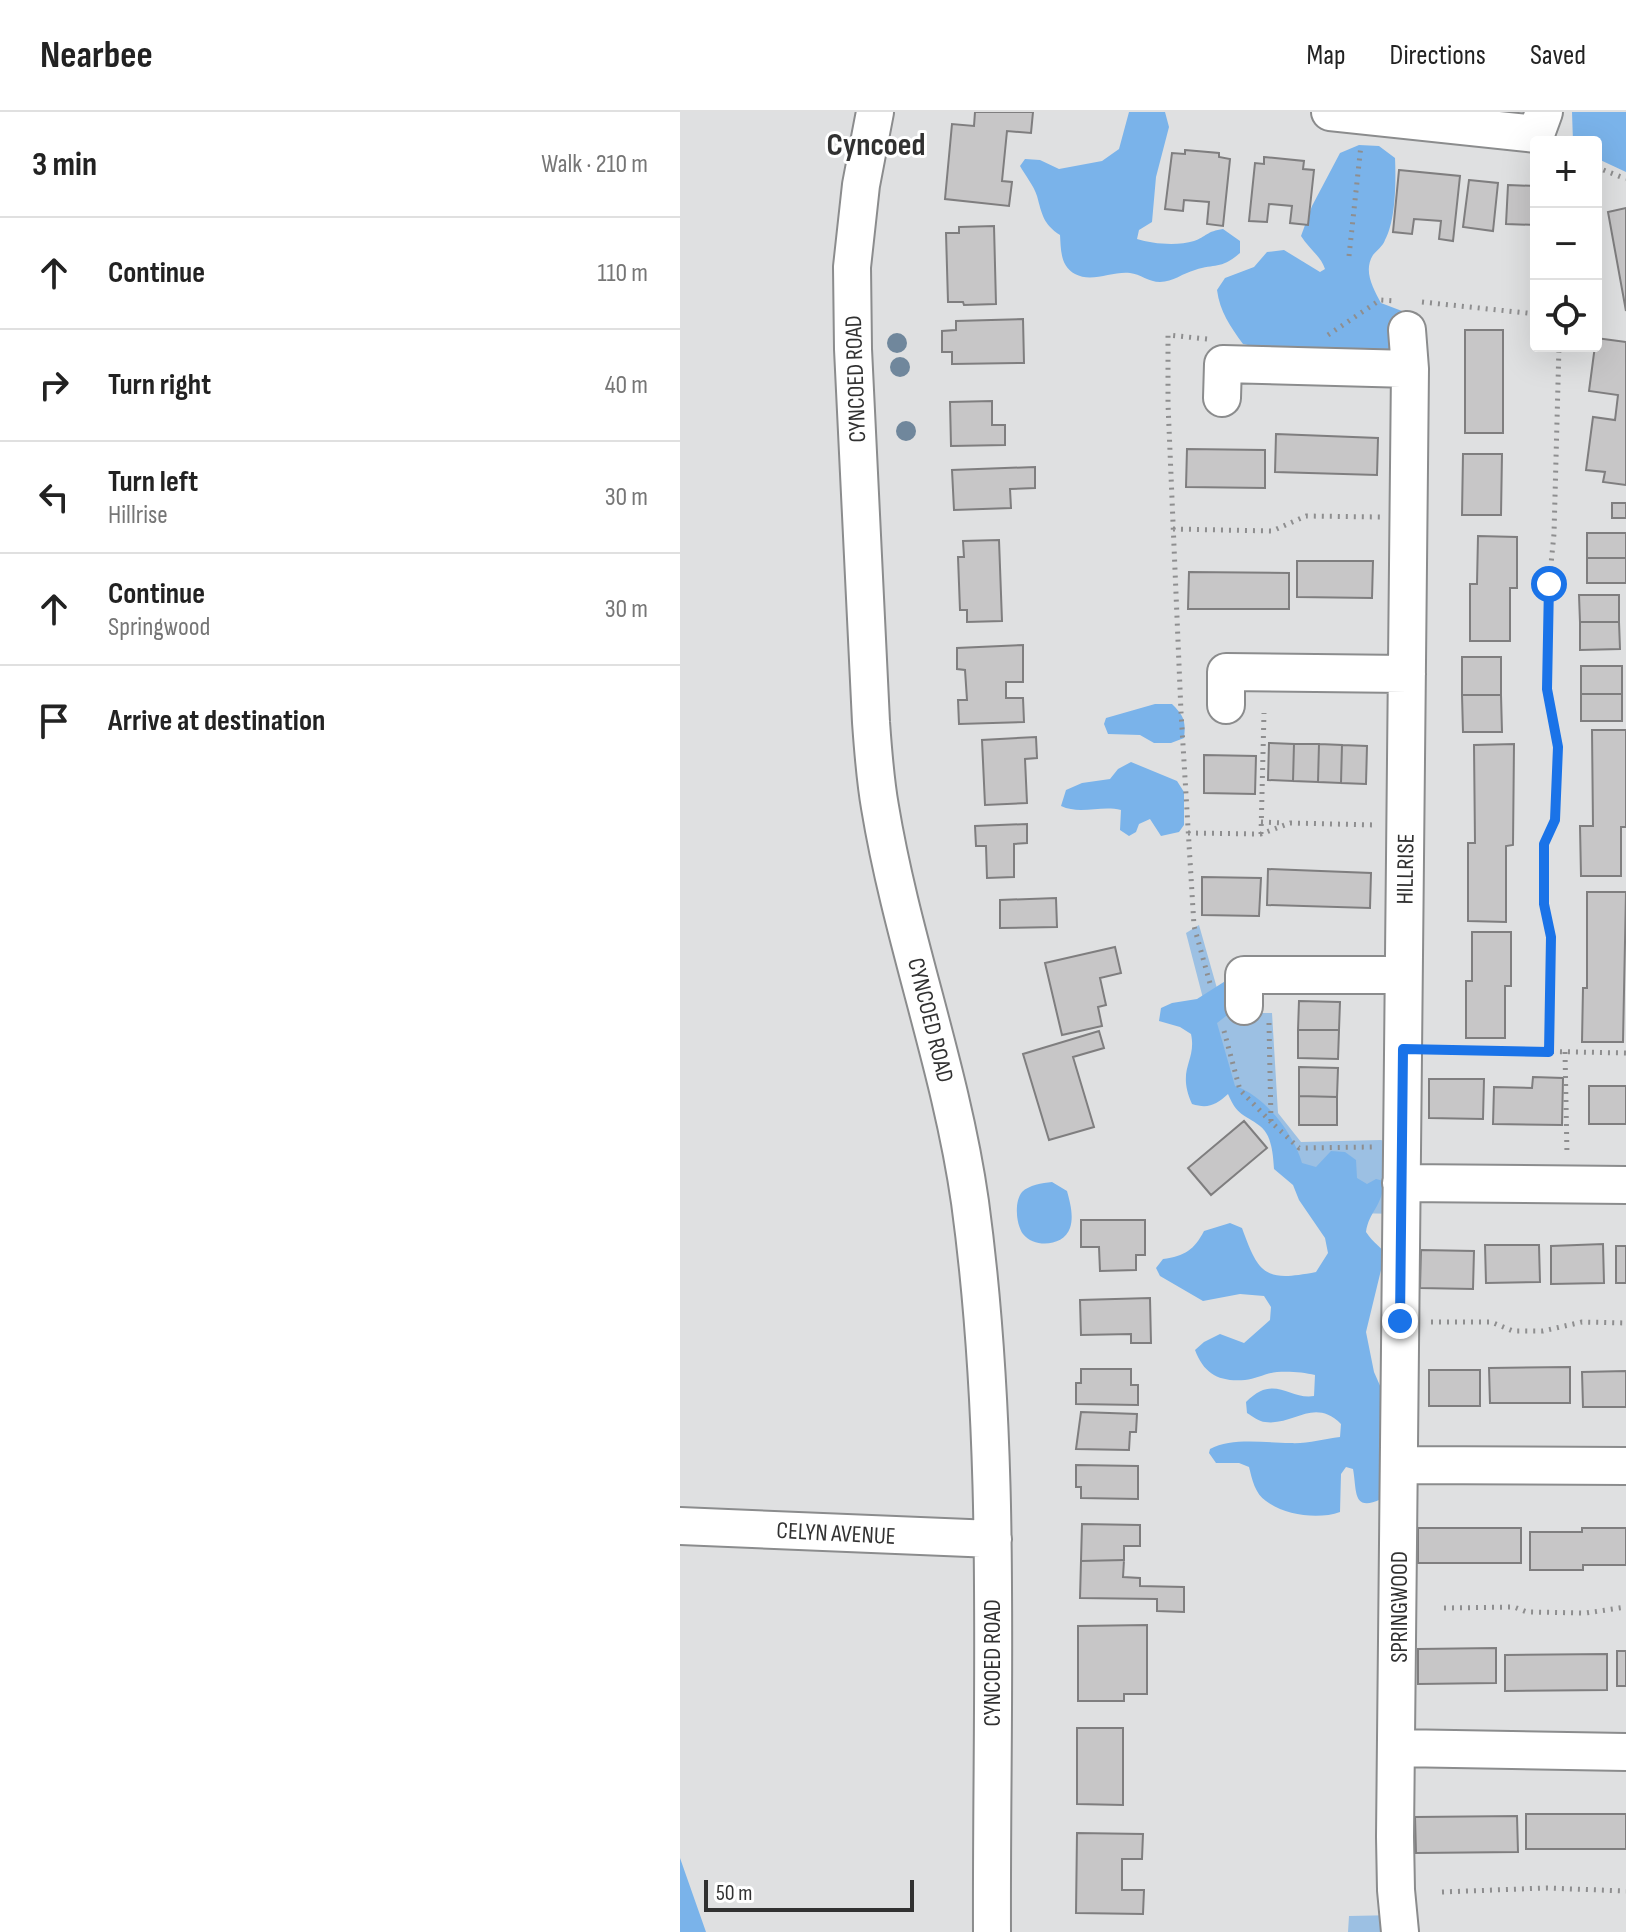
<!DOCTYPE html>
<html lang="en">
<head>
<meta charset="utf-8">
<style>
  body { margin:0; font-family:"Sofia Sans Condensed",sans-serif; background:#f2f2f2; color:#222 }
  .controls { position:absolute; right:24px; top:24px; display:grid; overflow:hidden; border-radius:8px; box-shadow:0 8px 32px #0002 }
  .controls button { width:72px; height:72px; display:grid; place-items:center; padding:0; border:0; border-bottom:2px solid #e0e0e0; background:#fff; color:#222; font:40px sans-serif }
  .scale { position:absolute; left:24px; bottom:20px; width:210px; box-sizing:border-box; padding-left:8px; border:4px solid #313131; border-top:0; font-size:22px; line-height:28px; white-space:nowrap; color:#313131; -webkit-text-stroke:6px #fff; paint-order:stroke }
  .stop { position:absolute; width:24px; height:24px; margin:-18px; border:6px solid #1a73e8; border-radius:50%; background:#fff }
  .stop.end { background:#1a73e8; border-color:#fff; box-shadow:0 2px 8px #0008 }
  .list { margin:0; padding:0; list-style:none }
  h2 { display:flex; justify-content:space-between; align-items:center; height:104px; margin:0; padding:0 32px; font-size:34px }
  h2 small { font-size:26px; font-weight:400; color:#767676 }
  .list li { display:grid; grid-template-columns:52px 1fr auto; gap:24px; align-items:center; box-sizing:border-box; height:112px; padding:0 32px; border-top:2px solid #e0e0e0 }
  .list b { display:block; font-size:30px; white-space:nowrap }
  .list p { margin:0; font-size:26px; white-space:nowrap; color:#767676 }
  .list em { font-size:26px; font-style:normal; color:#767676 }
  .icon { flex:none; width:44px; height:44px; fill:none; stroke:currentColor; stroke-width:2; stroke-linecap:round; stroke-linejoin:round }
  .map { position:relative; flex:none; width:946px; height:1820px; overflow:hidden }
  header { display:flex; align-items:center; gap:48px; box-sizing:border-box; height:112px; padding:0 40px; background:#fff; border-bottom:2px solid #e0e0e0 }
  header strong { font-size:38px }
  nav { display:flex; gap:44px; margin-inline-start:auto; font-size:28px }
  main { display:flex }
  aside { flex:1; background:#fff }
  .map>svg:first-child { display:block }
</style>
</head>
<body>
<header>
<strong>Nearbee</strong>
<nav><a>Map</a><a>Directions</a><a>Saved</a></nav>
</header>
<main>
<aside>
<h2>3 min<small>Walk · 210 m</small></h2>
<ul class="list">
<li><svg class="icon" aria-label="ahead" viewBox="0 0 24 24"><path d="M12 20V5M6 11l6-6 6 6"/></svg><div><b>Continue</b></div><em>110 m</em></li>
<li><svg class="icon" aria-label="right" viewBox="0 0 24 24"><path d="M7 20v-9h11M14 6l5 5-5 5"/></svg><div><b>Turn right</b></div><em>40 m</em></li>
<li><svg class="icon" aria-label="left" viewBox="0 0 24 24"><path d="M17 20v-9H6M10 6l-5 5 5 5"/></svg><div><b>Turn left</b><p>Hillrise</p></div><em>30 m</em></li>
<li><svg class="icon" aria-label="ahead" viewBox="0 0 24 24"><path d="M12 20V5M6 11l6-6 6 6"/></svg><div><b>Continue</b><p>Springwood</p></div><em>30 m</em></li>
<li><svg class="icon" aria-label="arrive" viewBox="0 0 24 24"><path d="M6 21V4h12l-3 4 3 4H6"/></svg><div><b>Arrive at destination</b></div></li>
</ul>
</aside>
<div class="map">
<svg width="946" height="1820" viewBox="0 0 946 1820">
  <rect width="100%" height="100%" fill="#dfe0e1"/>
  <path fill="#9cc0e3" d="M519,813L544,901H592L598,1001L621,1030L701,1028L721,1035V1102L669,1101L555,984L525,894L506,821Z
    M717,1803L720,1820H668L669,1804Z"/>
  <path fill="#7ab3ea" d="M449,0H485L489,15L476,65L472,110L459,118L457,127C472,132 498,134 514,129C526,125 527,119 543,117L560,129V141C540,158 536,151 515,158C503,161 493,170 480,170C469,170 460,162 450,161C432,159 412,171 395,162C380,154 381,137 380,123C363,112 362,102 357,84C354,74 345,63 340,54L345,47L360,48L379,57L422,49L439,37Z
    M892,0H946V60L916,46V30H893Z
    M679,33L699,34L715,46C716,68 716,108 705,128C703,134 697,138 693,143C683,159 693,176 701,191L722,199L719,222L712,244L592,238L563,232C550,214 540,200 537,178L545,166L574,155L587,140L604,138L640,160L645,157C641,144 628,136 621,124L632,94L660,41Z
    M475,592H492C504,604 506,609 504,626L491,631H474L460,623L428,622L424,612L426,606Z
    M451,650L497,669L504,680V713L499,720L481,724L470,707L459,712L456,720L449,724L440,718L441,698C421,693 400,703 381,694L386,678L402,671L430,667L438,657Z
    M547,868L559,903L546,904L537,911L555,974C584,983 614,1022 622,1051L636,1055L651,1039L665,1040L676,1048L677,1066L687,1072L696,1067L704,1069C702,1096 689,1099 686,1120C693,1131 702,1135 708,1146L701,1158L686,1220L694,1260L705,1285L701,1387C672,1401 677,1378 673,1357L666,1355L661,1362L660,1400C638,1408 604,1403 586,1389C575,1382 572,1367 569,1355L559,1351H536L529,1341L530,1337C552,1325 586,1331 610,1331C627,1332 643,1327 660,1325L661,1312C633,1285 615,1314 585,1310C580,1310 572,1304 567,1301L566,1290C594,1261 609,1288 634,1284L635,1263C624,1260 608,1259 597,1260C586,1261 576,1267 565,1268C539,1270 524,1262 515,1238L524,1230L540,1222L564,1231L590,1208L591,1195L584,1184L560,1182L523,1189L480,1164L476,1156L483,1147C505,1144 514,1138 524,1119L550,1111L562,1116C579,1163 585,1170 636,1160L648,1141L645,1126L619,1088L613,1073L594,1057C593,1043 592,1023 580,1014C563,1001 558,1005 548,982C536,993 528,997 512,992C496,956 517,950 511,922L500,915L479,909L481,896L492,891L517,887Z
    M372,1070L387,1079C390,1090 394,1104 390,1116C384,1134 355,1137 343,1122C336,1112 334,1090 342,1080C349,1073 362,1071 372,1070Z
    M0,1746L26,1820H0Z"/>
  <path fill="#c7c6c7" stroke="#7f7e7f" stroke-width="2" d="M295,0H353L351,21L327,19L322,69L332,70L329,94L265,87L272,12L294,14Z
    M505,38L539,41V45L550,47L543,114L527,112L529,90L504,88L503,99L485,97L492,41L505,42Z
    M584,45L624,49L623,57L634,58L628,113L610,111L612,94L589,92L587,110L569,109L575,51L584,52Z
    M719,58L780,64L773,129L759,127L761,109L734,107L732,122L713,120Z
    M789,68L818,71L813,119L783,115Z
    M828,73L856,74V113L826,112Z
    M946,96V199L928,100Z
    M314,114L316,192L284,193L283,190H268L266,121H279V115Z
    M343,207L344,251L272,252V240H262V219L276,218V209Z
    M785,218H823V321H785Z
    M916,226L946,230V373L923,370L925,360L906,358L913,305L935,308L938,283L909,279Z
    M312,289V313H325V333L271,334L270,290Z
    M596,322L698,326L697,363L595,360Z
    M507,337L585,338V376L506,375Z
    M783,342H822L821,403H782Z
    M355,355V376L330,377L331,396L274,398L272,358Z
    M932,391H946V406H932Z
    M907,421H946V446H907Z
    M798,424L837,425V476H830V529H790V472H797Z
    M319,428L322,509L287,510V498H280L278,445H284L283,429Z
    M907,446H946V471H907Z
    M617,449H693L692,486L617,485Z
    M509,460L609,461V497H508Z
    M899,483H939V510H900Z
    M900,510H939L940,537L900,538Z
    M343,533V570H326V586H343L344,610L279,612L278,588H287L285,558L277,557V536Z
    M782,545H821V583H782Z
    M901,554H942V582H901Z
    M901,582H942V609H901Z
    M782,583H821L822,620H783Z
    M912,618H946V715H941V764H901L900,714H913Z
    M356,625L357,646L345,647L347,691L305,693L302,628Z
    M589,631L614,632L613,669L588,668Z
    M614,632H639L638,670L613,669Z
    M639,632L662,633L661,671L638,670Z
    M834,632L833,733L826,734V810L788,809V731H795L794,633Z
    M662,633L687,634L686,672L661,671Z
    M524,643L576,644L575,682L524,681Z
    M347,712V731L334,732V765L307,766L306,734H296L295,714Z
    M588,757L691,761L690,796L587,793Z
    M522,765L581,766L579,804L522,803Z
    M907,780H946L943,930H902L903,876H907Z
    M376,786L377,815L320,816V788Z
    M792,820H831V874H825V926H786V869H792Z
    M435,835L441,861L420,866L426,893L418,895L422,914L382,923L365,851Z
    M619,889L660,890L659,918H618Z
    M618,918H659L658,947L618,946Z
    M419,919L424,936L393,945L414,1015L369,1028L343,942Z
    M619,955L658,956L657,985L619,984Z
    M853,965L883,966L882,1013L813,1012L814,975L852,976Z
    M749,967H804L803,1007L749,1006Z
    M909,974H946V1012H909Z
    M619,984L657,985V1013H619Z
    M564,1009L587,1036L531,1083L508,1056Z
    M401,1108H465V1143H456V1158L420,1159L419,1135H401Z
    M923,1132L924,1171L871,1172V1134Z
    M805,1133H859L860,1170L806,1171Z
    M936,1134H946V1171H936Z
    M741,1138L794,1139L793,1177L740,1176Z
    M470,1186L471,1231H451V1222L401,1223L400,1188Z
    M890,1255V1291H810L809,1256Z
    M401,1257H451V1273H458V1293L396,1292V1271H401Z
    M749,1258H800V1294H749Z
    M946,1259V1295H903L902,1260Z
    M401,1300L457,1302L456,1320H450L449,1338L396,1337Z
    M396,1353L458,1354V1387L401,1386V1375H396Z
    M402,1412L460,1413V1434H444V1448L401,1449Z
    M738,1416H841V1451H738Z
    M902,1416H946V1453H903V1458H850V1420H902Z
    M444,1448L443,1465L460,1466V1474L504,1475V1500L477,1499V1487L400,1486L401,1449Z
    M467,1513V1582H444V1589H398V1514Z
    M816,1536V1571L738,1572V1537Z
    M937,1539H946V1574H937Z
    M927,1542V1578L825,1579V1543Z
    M397,1616H443V1693L397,1692Z
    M846,1702H946V1737H846Z
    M837,1704L838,1740L736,1741L735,1705Z
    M397,1721L463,1722L462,1747H442V1778H464L463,1802L396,1801Z"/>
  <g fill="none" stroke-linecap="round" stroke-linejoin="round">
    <g stroke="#8b8c8d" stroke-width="40">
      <path id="minor" d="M195,0L181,73L172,155L173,237L191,610C193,638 195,667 200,695C222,828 271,956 290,1090C323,1332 311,1577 312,1820
        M650,0L856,22L864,0
        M542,286L543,252L730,257
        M546,593V560L727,562
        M564,894V863H723
        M721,1071L946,1073
        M720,1353L946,1354
        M0,1414L313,1427
        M717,1636L946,1640
        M720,1820L716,1778L715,1725L730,257L727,218"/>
    </g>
    <path stroke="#8e8e8f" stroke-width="5" stroke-dasharray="2 6" stroke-linecap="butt" d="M916,55L946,67
      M669,144L681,33
      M742,190L856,202
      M648,223L700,188L716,189
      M527,227L488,223V292L501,600L514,814L531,875
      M493,417L592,419L626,404L701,405
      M581,710L605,711
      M508,721L581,722L610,711L697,713
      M581,722L584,601
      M589,911L591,1010L619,1036L692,1035
      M544,919L560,978L591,1010
      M752,937L946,941
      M869,940L871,825L864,792V732L875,708L878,635L867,577L866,554L869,472L874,422L879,234
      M885,940L887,1043
      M751,1210H811L833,1219H863L902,1210L946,1211
      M764,1496L834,1495L847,1500L906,1501L946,1495
      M762,1780L866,1776L946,1779"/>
    <use href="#minor" stroke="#fff" stroke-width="36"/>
  </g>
  <g fill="#70879c">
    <circle cx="217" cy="231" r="10"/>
    <circle cx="220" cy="255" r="10"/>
    <circle cx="226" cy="319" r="10"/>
  </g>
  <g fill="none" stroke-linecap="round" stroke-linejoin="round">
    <path stroke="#1a73e8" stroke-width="10" d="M720,1209L723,937L869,940L871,825L864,792V732L875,708L878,635L867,577L869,472"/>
  </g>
  <g text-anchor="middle" stroke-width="6" stroke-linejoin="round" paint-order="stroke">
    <g font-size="24" fill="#313131" stroke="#fff">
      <text transform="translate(175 267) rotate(-92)" y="8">CYNCOED ROAD</text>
      <text transform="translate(725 757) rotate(-89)" y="8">HILLRISE</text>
      <text transform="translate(251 908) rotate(76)" y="8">CYNCOED ROAD</text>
      <text transform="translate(156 1421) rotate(3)" y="8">CELYN AVENUE</text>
      <text transform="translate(719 1495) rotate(-90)" y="8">SPRINGWOOD</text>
      <text transform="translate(312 1551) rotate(-90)" y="8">CYNCOED ROAD</text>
    </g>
    <g font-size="32" font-weight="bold" fill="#313131" stroke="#fff">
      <text x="196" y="43">Cyncoed</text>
    </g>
  </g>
</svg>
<div class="controls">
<button>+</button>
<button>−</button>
<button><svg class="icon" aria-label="locate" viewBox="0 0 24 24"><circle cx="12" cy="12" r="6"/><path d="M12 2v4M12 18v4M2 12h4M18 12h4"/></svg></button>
</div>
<div class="scale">50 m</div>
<div class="stop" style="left:869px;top:472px"></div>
<div class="stop end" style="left:720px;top:1209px"></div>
</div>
</main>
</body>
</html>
